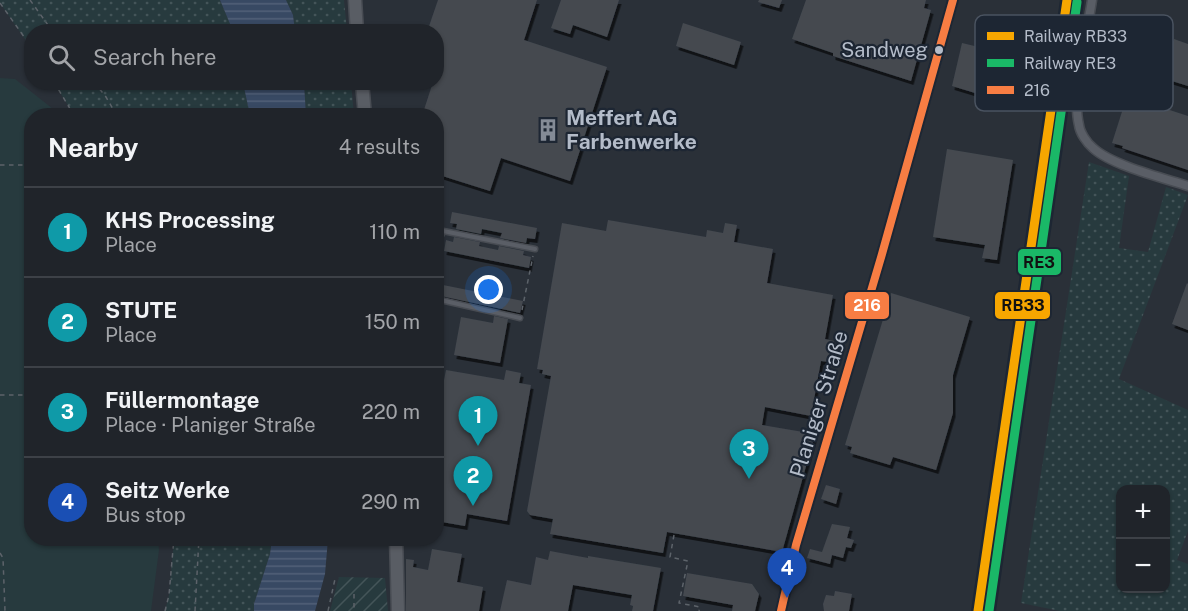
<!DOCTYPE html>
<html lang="en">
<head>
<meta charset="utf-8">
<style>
  body { margin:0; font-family:"Public Sans",sans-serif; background:#2d3036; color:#f1f3f6 }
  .controls { position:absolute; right:18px; bottom:18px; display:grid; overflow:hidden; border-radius:12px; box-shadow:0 2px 4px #0004 }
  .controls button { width:54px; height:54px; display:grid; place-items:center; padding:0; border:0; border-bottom:2px solid #3d4147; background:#20242a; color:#f1f3f6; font:30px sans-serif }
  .you { position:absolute; left:489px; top:290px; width:21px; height:21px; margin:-15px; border:4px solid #fff; border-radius:50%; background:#1a73e8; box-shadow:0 0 0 9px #1a73e833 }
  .badge { display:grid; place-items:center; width:39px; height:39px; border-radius:50%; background:#bca0f2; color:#fff; font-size:20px; font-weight:700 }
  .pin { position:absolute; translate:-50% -50px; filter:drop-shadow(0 2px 3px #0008) }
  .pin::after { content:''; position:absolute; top:32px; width:21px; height:18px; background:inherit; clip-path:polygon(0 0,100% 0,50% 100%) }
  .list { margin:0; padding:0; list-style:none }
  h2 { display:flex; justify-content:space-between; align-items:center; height:78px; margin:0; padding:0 24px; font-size:26px }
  h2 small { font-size:20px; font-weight:400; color:#a2a4a8 }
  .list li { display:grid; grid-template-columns:39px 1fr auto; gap:18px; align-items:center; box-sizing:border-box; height:90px; padding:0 24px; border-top:2px solid #3d4147 }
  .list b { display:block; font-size:22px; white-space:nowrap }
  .list p { margin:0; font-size:20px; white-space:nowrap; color:#a2a4a8 }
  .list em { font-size:20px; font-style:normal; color:#a2a4a8 }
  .icon { flex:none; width:33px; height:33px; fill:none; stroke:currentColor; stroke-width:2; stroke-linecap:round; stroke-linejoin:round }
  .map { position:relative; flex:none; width:1188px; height:611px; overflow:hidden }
  .search { position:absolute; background:#20242a; box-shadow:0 2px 4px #0004; left:24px; top:24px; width:420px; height:66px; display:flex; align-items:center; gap:15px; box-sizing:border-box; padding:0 21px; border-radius:24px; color:#a2a4a8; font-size:22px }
  .panel { position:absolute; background:#20242a; box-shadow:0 2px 4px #0004; left:24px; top:108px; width:420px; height:438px; border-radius:24px }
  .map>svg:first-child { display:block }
</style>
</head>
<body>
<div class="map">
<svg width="1188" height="611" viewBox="0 0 1188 611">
  <defs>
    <pattern id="grass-dots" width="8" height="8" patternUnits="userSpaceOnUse" patternTransform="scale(1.5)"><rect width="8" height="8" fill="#273a3e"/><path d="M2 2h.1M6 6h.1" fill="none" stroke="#445559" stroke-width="1.8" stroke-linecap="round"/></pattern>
    <pattern id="garden-furrows" width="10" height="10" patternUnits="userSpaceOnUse" patternTransform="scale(1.5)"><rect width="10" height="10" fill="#273a3e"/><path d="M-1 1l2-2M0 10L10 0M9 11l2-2" fill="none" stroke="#445559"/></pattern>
    <pattern id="water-rules" width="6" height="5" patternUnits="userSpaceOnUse" patternTransform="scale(1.5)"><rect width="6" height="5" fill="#384963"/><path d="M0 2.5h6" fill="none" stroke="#526178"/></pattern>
    <filter id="shadow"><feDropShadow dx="2.5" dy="4" stdDeviation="0" flood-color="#0009"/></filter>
  </defs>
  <rect width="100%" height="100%" fill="#2a3038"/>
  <path fill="url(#grass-dots)" fill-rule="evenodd" d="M0,0H220L233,31L32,32L31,48L0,3Z
    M286,0H344L347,31H295L293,15Z
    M54,83H243L250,115H73L69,107Z
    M304,83H351L354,115H306Z
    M1089,162L1129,176L1119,248L1148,252L1166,187L1188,195L1119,379L1188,410V531L1177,560L1188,564V611H1060L1021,603ZM1120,490H1166V588H1120Z
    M174,539H272L270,554L254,604V611H165L169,595Z"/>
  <path fill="#273a3e" d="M0,78L15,79L53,109L56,115L32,116V538L158,539L159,550L151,611H0Z"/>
  <path fill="url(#garden-furrows)" d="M339,577L385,578L388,611H330Z"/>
  <path fill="url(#water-rules)" d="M220,0H286L293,15L295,31H233Z
    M243,83H304L306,115H250Z
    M272,539H328L325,574L315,611H254V604L270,554Z"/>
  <path fill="#444950" filter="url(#shadow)" d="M438,0H537L524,40L607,67L570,181L501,158L490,191L436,174V116H422L433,82H436V32H427Z
    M561,0H619L607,37L573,25L570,34L551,28Z
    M759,0H782L779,8L758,2Z
    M806,0H926L924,8L931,10L911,81L833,56V53L792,39Z
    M683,23L741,42L734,65L676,46Z
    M1174,39L1188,44V86L1172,81L1168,80L1169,77L1161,74Z
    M962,43L991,50V53L1019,60L1008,103L952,86Z
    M1127,96L1188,116V170L1122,148L1123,146L1112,143Z
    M947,149L1013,160L997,260L982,258L985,245L933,237Z
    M452,212L537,228L535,239L527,238L526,243L500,238L502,233L482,229L481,234L456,229L457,224L450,223Z
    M608,220L706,237L707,230L723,233L725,223L737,225L734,242L773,249L767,283L833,295L825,339L834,341L830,362L821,361L811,416L765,407L762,425L815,434L782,552L667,532L663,553L550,534L553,519L530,515L527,511L551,376L542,374L543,370L537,369L562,223L606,231Z
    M454,237L480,242L479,246L498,250L499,246L524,251L523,255L531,257L529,268L444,251L446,240L453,242Z
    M1187,283L1188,284V330L1172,324Z
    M443,285L523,301L520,313L441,296Z
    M891,293L970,317L953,375V413L936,470L893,457L890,465L850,453L852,447L845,445Z
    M494,316L508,319L500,363L454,355L461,317L493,323Z
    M446,370L504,380L506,370L521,373L519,383L531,385L507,521L467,514L465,526L436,521V420Z
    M826,485L840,489L836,504L821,499Z
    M832,524L850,527L847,538L854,540L851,548L846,547L843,558L832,555L830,564L807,558L810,549L822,552Z
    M432,549L462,554L457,582L483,587L479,611H406V559L414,560L413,567L428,570Z
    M550,551L588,558V556L661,568L653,611H632L633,606L630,605L632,595L573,585L568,611H500L507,580L531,585L536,557L548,560Z
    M687,573L752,584L759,594L755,611H732L733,605L683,596Z
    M835,591L852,594L849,611H824L823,604L826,595L834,596Z"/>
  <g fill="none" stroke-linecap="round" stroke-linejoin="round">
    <g stroke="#484c53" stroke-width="7">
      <path id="lane" d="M436,248L443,231L535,249
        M436,299L520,318"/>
    </g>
    <g stroke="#484c53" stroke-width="11">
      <path id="street" d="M1092,0C1087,35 1071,91 1079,125C1080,133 1087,143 1093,148C1111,165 1163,178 1188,186
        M781,611L796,545L882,254L953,0"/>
    </g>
    <g stroke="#484c53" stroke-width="15">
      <path id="secondary" d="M355,0L357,32
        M362,82L365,116
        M396,538L398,611"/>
    </g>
    <path stroke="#5d636a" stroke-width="1.5" stroke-dasharray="4.5 4.5" stroke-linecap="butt" d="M30,0L53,32
      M0,3L32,48
      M54,82L69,107L73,116
      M94,82L106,97L117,116
      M0,165H32
      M522,310L533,256
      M0,395H32
      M674,535L670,557L688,561L679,603L700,607L699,611
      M0,553L3,558L5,611
      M354,594V611
      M165,611L169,595L174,538
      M195,611L199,538
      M328,611L335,579"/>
    <use href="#lane" stroke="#5a5e66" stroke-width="4"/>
    <use href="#street" stroke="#5a5e66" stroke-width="8"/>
    <use href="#secondary" stroke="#595d64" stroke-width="12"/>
    <g stroke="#1d2633" stroke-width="12">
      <path id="bus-1" d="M781,611L796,545L882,254L953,0"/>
    </g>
    <use href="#bus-1" stroke="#f77d43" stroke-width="8"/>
    <g stroke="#1d2633" stroke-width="14">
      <path id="rail-1" d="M978,611L1067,0"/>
    </g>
    <g stroke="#1d2633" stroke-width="14">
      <path id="rail-2" d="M989,611L1077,2"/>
    </g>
    <use href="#rail-1" stroke="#f7a600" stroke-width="9"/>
    <use href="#rail-2" stroke="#1ab867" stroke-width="9"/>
  </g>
  <defs>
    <g id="building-bare" transform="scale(1.8)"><path d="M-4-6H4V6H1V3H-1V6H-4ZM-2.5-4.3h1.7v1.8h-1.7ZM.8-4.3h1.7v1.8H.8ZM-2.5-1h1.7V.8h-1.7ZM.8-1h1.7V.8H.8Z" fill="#848b96" stroke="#1d2633" stroke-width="2.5" paint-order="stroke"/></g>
  </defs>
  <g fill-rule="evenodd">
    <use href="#building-bare" x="548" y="130"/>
  </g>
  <circle fill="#b4bcc9" stroke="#1d2633" stroke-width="2" cx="939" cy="50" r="5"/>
  <g text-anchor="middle" stroke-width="4.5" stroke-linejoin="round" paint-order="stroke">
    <g font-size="20" fill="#b4bcc9" stroke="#1d2633" text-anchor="end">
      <text x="928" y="57">Sandweg</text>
    </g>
    <g font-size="21" font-weight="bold" fill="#b4bcc9" stroke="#1d2633" text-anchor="start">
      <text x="566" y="125">Meffert AG<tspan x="566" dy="24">Farbenwerke</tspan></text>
    </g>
    <g font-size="21" fill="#b4bcc9" stroke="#1d2633">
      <text transform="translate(819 404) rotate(-73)" y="7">Planiger Straße</text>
    </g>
  </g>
  <rect x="975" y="15" width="198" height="96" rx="9" fill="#1d2633" stroke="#4a5360" stroke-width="1.5"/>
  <rect x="987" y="32" width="27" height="8" fill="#f7a600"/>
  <rect x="987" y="59" width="27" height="8" fill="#1ab867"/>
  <rect x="987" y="86" width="27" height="8" fill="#f77d43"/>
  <g font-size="16" fill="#b4bcc9">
    <text x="1024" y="42">Railway RB33</text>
    <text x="1024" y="69">Railway RE3</text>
    <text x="1024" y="96">216</text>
  </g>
  <g stroke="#1d2633" stroke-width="2">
    <rect x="1017" y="248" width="45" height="28" rx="6" fill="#1ab867"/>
    <rect x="844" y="291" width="46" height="29" rx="6" fill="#f77d43"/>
    <rect x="994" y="291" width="57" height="29" rx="6" fill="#f7a600"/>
  </g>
  <g font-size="16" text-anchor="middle" font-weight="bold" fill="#fff">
    <text x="867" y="311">216</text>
  </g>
  <g font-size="16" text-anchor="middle" font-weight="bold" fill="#111">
    <text x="1039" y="268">RE3</text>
    <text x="1023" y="311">RB33</text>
  </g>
</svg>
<div class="controls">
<button>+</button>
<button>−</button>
</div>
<div class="you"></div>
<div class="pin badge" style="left:478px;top:446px;background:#0f9aa8">1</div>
<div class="pin badge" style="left:473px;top:506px;background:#0f9aa8">2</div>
<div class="pin badge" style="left:749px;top:479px;background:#0f9aa8">3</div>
<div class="pin badge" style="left:787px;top:598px;background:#1a4fb4">4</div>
<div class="search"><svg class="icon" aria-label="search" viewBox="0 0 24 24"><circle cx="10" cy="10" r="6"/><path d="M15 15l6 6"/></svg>Search here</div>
<section class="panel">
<h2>Nearby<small>4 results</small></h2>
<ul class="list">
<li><span class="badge" style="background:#0f9aa8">1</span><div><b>KHS Processing</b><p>Place</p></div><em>110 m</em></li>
<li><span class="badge" style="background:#0f9aa8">2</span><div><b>STUTE</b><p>Place</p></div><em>150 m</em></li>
<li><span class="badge" style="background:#0f9aa8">3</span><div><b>Füllermontage</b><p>Place · Planiger Straße</p></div><em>220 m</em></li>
<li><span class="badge" style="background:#1a4fb4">4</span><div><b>Seitz Werke</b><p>Bus stop</p></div><em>290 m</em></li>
</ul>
</section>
</div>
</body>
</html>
